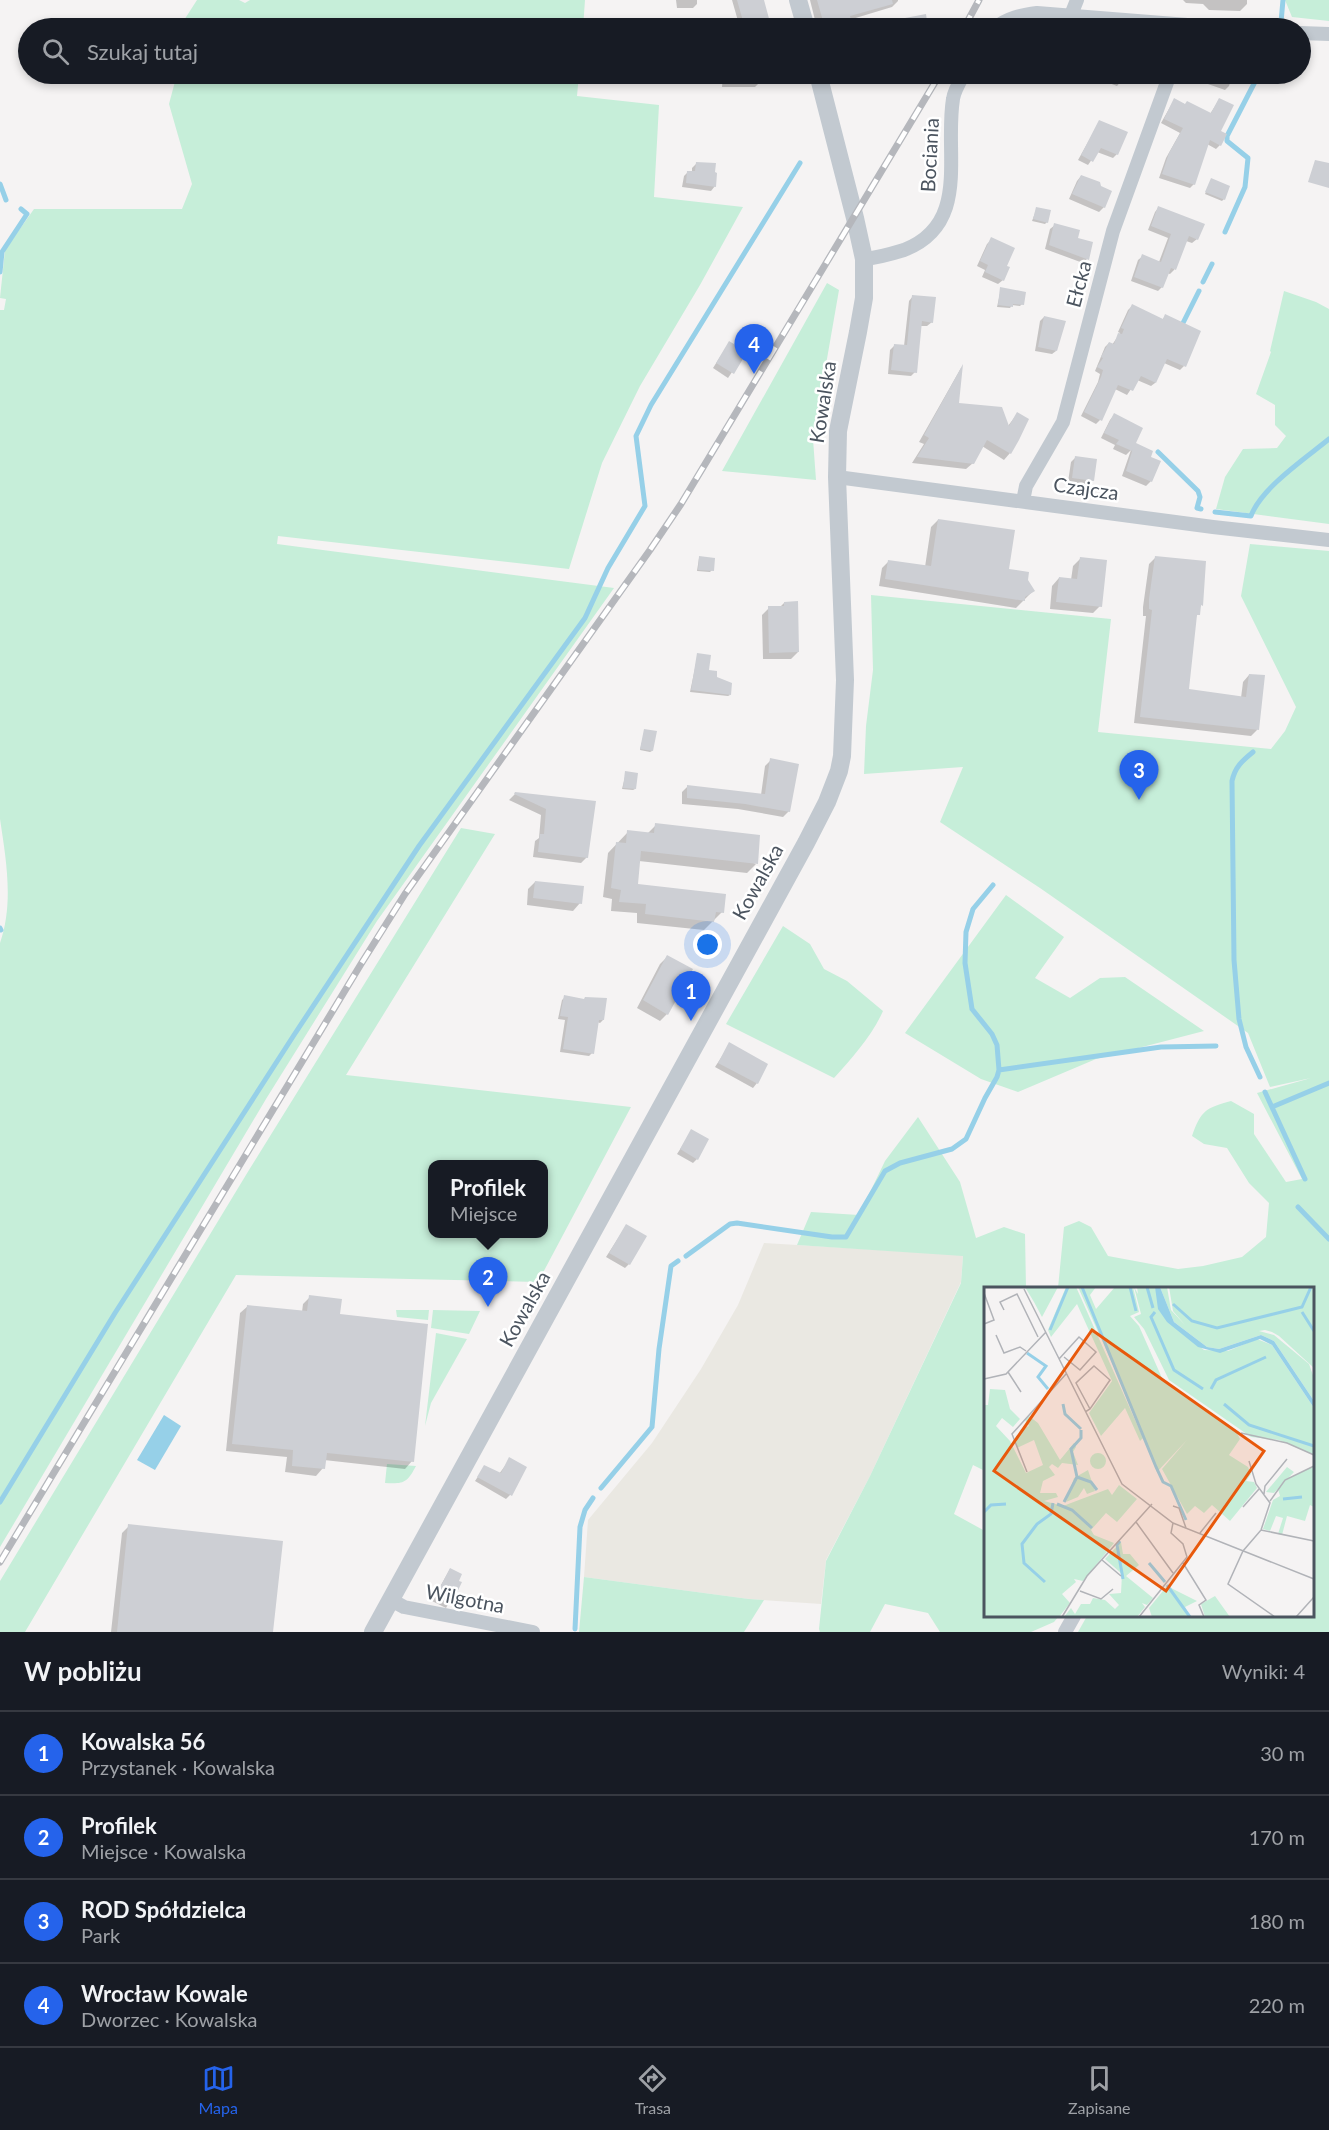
<!DOCTYPE html>
<html lang="pl">
<head>
<meta charset="utf-8">
<style>
  body { margin:0; font-family:Lato,sans-serif; background:#242831; color:#f1f3f6 }
  .you { position:absolute; left:708px; top:945px; width:21px; height:21px; margin:-15px; border:4px solid #fff; border-radius:50%; background:#1a73e8; box-shadow:0 0 0 9px #1a73e833 }
  .badge { display:grid; place-items:center; width:39px; height:39px; border-radius:50%; background:#2563eb; color:#fff; font-size:20px; font-weight:700 }
  .pin { position:absolute; translate:-50% -50px; filter:drop-shadow(0 2px 3px #0008) }
  .pin::after { content:''; position:absolute; top:32px; width:21px; height:18px; background:inherit; clip-path:polygon(0 0,100% 0,50% 100%) }
  .popup { position:absolute; left:428px; top:1160px; width:120px; height:78px; box-sizing:border-box; display:grid; place-content:center; border-radius:12px; background:#171b24; filter:drop-shadow(0 2px 4px #0005); font-size:20px; white-space:nowrap; color:#9ea1a6 }
  .popup b { font-size:22px; color:#f1f3f6 }
  .popup::after { content:''; position:absolute; left:50%; top:100%; margin-left:-12px; border:12px solid transparent; border-top-color:#171b24 }
  .list { margin:0; padding:0; list-style:none }
  h2 { display:flex; justify-content:space-between; align-items:center; height:78px; margin:0; padding:0 24px; font-size:26px }
  h2 small { font-size:20px; font-weight:400; color:#9ea1a6 }
  .list li { display:grid; grid-template-columns:39px 1fr auto; gap:18px; align-items:center; box-sizing:border-box; height:84px; padding:0 24px; border-top:2px solid #363941 }
  .list b { display:block; font-size:22px; white-space:nowrap }
  .list p { margin:0; font-size:20px; white-space:nowrap; color:#9ea1a6 }
  .list em { font-size:20px; font-style:normal; color:#9ea1a6 }
  .icon { flex:none; width:33px; height:33px; fill:none; stroke:currentColor; stroke-width:2; stroke-linecap:round; stroke-linejoin:round }
  .map { position:relative; flex:none; width:1329px; height:1632px; overflow:hidden }
  .search { position:absolute; background:#171b24; box-shadow:0 3px 9px #0003; left:18px; right:18px; top:18px; height:66px; display:flex; align-items:center; gap:15px; box-sizing:border-box; padding:0 21px; border-radius:33px; color:#9ea1a6; font-size:22px }
  .sheet { height:414px; background:#171b24 }
  nav { display:flex; justify-content:space-around; align-items:center; box-sizing:border-box; height:84px; border-top:2px solid #363941; background:#171b24; font-size:16px; color:#9ea1a6 }
  nav a { display:grid; justify-items:center; gap:3px }
  nav .on { color:#2563eb }
  .map>svg:first-child { display:block }
</style>
</head>
<body>
<div class="map">
<svg width="1329" height="1632" viewBox="0 0 1329 1632">
  <rect width="100%" height="100%" fill="#f5f3f3"/>
  <path fill="#eae8e2" d="M764,1243L963,1255L961,1282L870,1476L826,1560L821,1604L749,1599L584,1577L588,1520L652,1443L701,1369L738,1305Z"/>
  <path fill="#c6eed9" fill-rule="evenodd" d="M197,0H239L245,3L250,0H585L583,28H179Z
    M1285,0H1329V21L1292,17Z
    M177,74H579L577,96L659,105L654,197L743,207L700,285L640,386L602,463L569,569L278,536L277,544L614,588L377,921L266,1099L0,1547V943C14,903 6,859 0,819V310H4L6,299L0,298L5,250L34,209H182L192,184L169,104Z
    M827,283L839,290L813,439L816,480L722,471Z
    M1284,291L1316,302L1329,309V524L1216,509L1225,477L1243,449L1277,448L1286,436L1275,425V405L1256,394L1271,352L1270,351Z
    M1250,544L1329,551V1632H1078L1087,1616H1312V1288H1058L1064,1227L1079,1221L1091,1227L1108,1256L1178,1269L1203,1266L1242,1257L1266,1237L1269,1203L1249,1183L1227,1148L1204,1144L1192,1136C1201,1111 1205,1108 1231,1101L1254,1114V1134L1286,1182L1302,1179L1257,1093L1311,1078L1270,1087L1248,1033L1040,888L940,822L963,767L864,774L866,726L873,670L871,595L1111,619L1098,732L1271,749L1285,731L1296,707L1241,596Z
    M461,828L495,834L346,1075L631,1107L538,1282L236,1275L25,1632H0V1581L249,1170ZM432,1164H544V1234H432Z
    M1006,895L1064,937L1035,978L1070,998L1100,978L1125,977L1204,1031L1096,1059L1018,1092L981,1079L905,1033Z
    M783,926L810,944L824,969L847,981L883,1011C872,1036 852,1058 834,1078L726,1024Z
    M918,1117L960,1182L976,1238L1004,1227L1025,1234L1026,1288H986L985,1471L973,1465L954,1514L985,1531L986,1616H1059L1054,1622L1031,1632H940L928,1613L885,1604L870,1632H820L819,1629L826,1561L870,1476L961,1283L963,1256L797,1245L811,1212L859,1215L885,1161Z
    M396,1310H429L428,1320L397,1317Z
    M433,1310L480,1311L469,1334L431,1328Z
    M436,1333L467,1339L431,1403L425,1426Z
    M387,1464L416,1466C407,1483 404,1484 385,1483Z
    M584,1577L749,1599L764,1600L744,1632H579Z"/>
  <path fill="#96d0e8" d="M164,1415L181,1426L155,1470L137,1460Z"/>
  <path fill="#0003" d="M676,0H697V4L693,8H677Z
    M732,0H763L770,25L766,28H740Z
    M810,0H898V1L892,7L849,20L852,28H817Z
    M1183,0H1247V4L1240,11L1209,10L1203,4L1186,3Z
    M622,74H665L660,81L622,78Z
    M723,74H761L760,82L755,87H722Z
    M1104,74H1138L1132,83L1122,80L1117,86L1101,80Z
    M1190,74H1233L1229,86L1225,90L1188,77Z
    M1174,100L1210,114L1219,100L1220,145L1216,149L1207,144L1194,184L1190,188L1159,178L1166,158L1180,133L1161,123Z
    M1100,121L1117,154L1113,158L1097,152L1088,165L1078,160Z
    M696,164L715,186L711,191L682,187L684,176L688,172L692,173V168Z
    M1081,176L1104,207L1099,212L1069,199L1077,181Z
    M1211,180L1224,199L1222,201L1205,194Z
    M1159,207L1197,239L1192,243L1186,241L1174,270L1170,274L1167,273L1162,287L1158,291L1131,281L1138,260L1143,256L1159,262L1168,238L1148,230L1155,212Z
    M1037,208L1047,222L1045,224L1032,221Z
    M1055,225L1076,239L1087,259L1083,263L1045,249L1050,229Z
    M992,239L1003,280L998,284L982,277L985,270L977,266L987,244Z
    M1001,289L1022,304L1020,306L1012,305L1010,308L997,307Z
    M913,296L932,322L927,326H921L915,372L911,376L888,374L890,350L894,346H904L909,301Z
    M1132,306L1162,320L1165,316L1184,366L1180,370L1164,363L1155,383L1151,386L1137,380L1127,395L1115,389L1100,420L1096,424L1081,416L1098,382L1100,374L1095,371L1105,347L1109,343L1112,345L1120,333L1118,332L1128,310Z
    M1044,317L1056,351L1052,354L1035,351L1040,321Z
    M729,343L745,353L728,378L713,368Z
    M961,368L958,404L1008,426L1017,414L1027,420L1010,453L1004,460L982,446L973,463L966,469L912,463L924,444L919,442Z
    M1114,415L1134,443L1151,481L1146,486L1122,476L1131,450L1126,455L1113,449L1115,445L1101,438L1110,420Z
    M1075,458L1093,480L1088,485L1068,482L1071,462Z
    M938,520L1007,571L1026,580L1033,591L1016,608L879,586L882,568L889,561L925,567L931,527Z
    M1156,557L1201,605L1196,617L1187,691L1241,698L1243,682L1249,675L1257,730L1251,736L1134,723L1146,616H1143V607L1149,564Z
    M699,558L712,570L710,572L697,571Z
    M1080,559L1100,606L1093,613L1050,609L1052,586L1059,578L1071,580L1073,566Z
    M784,603L798,652L791,659H763L762,615L769,608L780,607Z
    M698,654L707,672L730,695L728,696L690,692Z
    M645,730L652,751L650,752L640,750Z
    M771,760L789,811L783,817L738,809L682,804V792L688,786L761,795L765,766Z
    M626,773L635,789L633,790L622,789Z
    M515,794L594,802L587,857L581,863L533,857L535,841L539,838L541,815L509,800Z
    M656,825L756,864L747,873L639,861L636,885L722,912L704,930L637,923V913L611,911L612,899L603,897L608,853L628,832L647,834Z
    M535,882L580,903L573,911L527,905L528,889Z
    M667,957V1014L660,1021L637,1008L660,964Z
    M565,997L603,1020L600,1023L597,1022L592,1053L589,1056L560,1052L565,1020L558,1019L562,1000Z
    M730,1044L757,1083L753,1088L715,1067Z
    M692,1131L697,1159L693,1163L677,1154Z
    M626,1226L629,1264L625,1268L606,1257Z
    M310,1297L412,1461L405,1469L324,1460L323,1468L316,1476L285,1472L287,1457L226,1451L240,1313L248,1306L302,1312L303,1304Z
    M510,1459V1495L506,1499L475,1481L485,1466L499,1474Z
    M129,1526L272,1632H111L122,1533Z
    M450,1569L456,1582L460,1583L446,1608L432,1601Z"/>
  <g fill="none" stroke-linecap="round" stroke-linejoin="round">
    <path stroke="#96d0e8" stroke-width="5" d="M1281,22L1283,0
      M0,184L6,200
      M1225,232L1245,187L1248,158L1227,141V136L1259,74
      M0,272L2,252L27,214L21,209
      M1203,282L1212,264
      M1183,323L1199,291
      M1158,452L1198,491L1200,497L1197,508L1201,509
      M1215,512L1251,516C1261,488 1306,458 1329,439
      M1253,752C1242,761 1235,767 1232,781L1234,960L1239,1019L1246,1047L1260,1077
      M993,885L973,909L966,932L965,963L972,1009L992,1034L997,1045L999,1070
      M0,928L1,930
      M1265,1092L1305,1179
      M1272,1107L1329,1083
      M1298,1207L1329,1239
      M686,1256L730,1224L737,1223L832,1237H846L885,1171L900,1163L952,1149L966,1139L985,1098L997,1077L999,1070L1161,1047L1216,1046
      M601,1488L652,1427L659,1349L671,1266L678,1261
      M0,1502L115,1313L294,1035L419,846L585,618L608,568L645,506L636,436L651,405L800,163
      M575,1629L580,1527L585,1510L593,1498"/>
  </g>
  <path fill="#cdcfd4" d="M737,0H764L771,26L760,28H745Z
    M817,0H892L893,4L850,16L853,28H825Z
    M926,14L928,28H884V22Z
    M1174,98L1185,104L1187,101L1211,113L1219,98L1234,105L1221,131L1227,134L1221,146L1210,140L1195,185L1162,174L1169,153L1183,128L1164,119Z
    M1099,120L1128,132L1118,155L1101,148L1093,162L1081,155Z
    M1315,160L1329,163V188L1308,182Z
    M696,162L716,163L715,172L717,173L716,187L686,183L687,171H695Z
    M1081,175L1100,182L1101,186L1112,191L1105,208L1072,194Z
    M1211,178L1230,186L1225,200L1205,192Z
    M1158,206L1205,224L1198,240L1189,236L1176,270L1171,268L1163,288L1134,277L1142,254L1161,262L1171,234L1151,226Z
    M1036,207L1051,210L1048,223L1033,219Z
    M1054,223L1080,230L1078,238L1093,242L1089,260L1049,245Z
    M991,237L1015,248L1007,266L1010,267L1004,281L985,272L988,265L980,261Z
    M1000,287L1026,292L1024,305L1013,304V307L998,305Z
    M912,295L936,297L933,323L922,321L917,373L891,370L894,344L907,345Z
    M1132,304L1163,319L1165,314L1201,331L1186,367L1167,359L1156,383L1141,376L1133,391L1118,385L1102,421L1084,412L1101,377L1103,370L1097,367L1103,358L1101,357L1109,342L1114,344L1118,333L1122,334L1124,329L1121,328Z
    M1044,316L1066,321L1057,351L1038,347Z
    M729,341L747,352L734,374L716,363Z
    M963,364L959,403L1002,407L1009,426L1017,412L1029,419L1019,440L1011,454L987,440L974,464L917,457L929,438L924,435Z
    M1114,413L1143,428L1136,443L1153,451L1151,457L1161,461L1152,482L1126,471L1133,448L1132,451L1116,444L1119,440L1104,433Z
    M1075,456L1097,459L1094,481L1072,478Z
    M938,519L1015,530L1009,569L1029,572L1028,580L1035,591L1025,597V601L885,579L888,560L931,566Z
    M699,556L715,558L714,571L698,570Z
    M1155,556L1206,561L1203,606L1201,605L1200,615H1197L1189,689L1246,697L1249,674L1265,675L1259,730L1140,717L1152,610L1149,609V599Z
    M1080,557L1107,560L1102,607L1056,602L1059,577L1077,579Z
    M798,601L799,652L769,653L768,606H784V602Z
    M697,653L711,655L709,670L717,671V677L732,683L731,695L691,690Z
    M644,729L657,731L653,751L640,749Z
    M770,758L799,764L790,812L745,804L687,798V785L765,794Z
    M625,771L638,773L636,789L623,788Z
    M515,792L596,801L588,858L538,852L540,834H544L546,809L514,794Z
    M655,823L760,835L758,864L641,851L638,884L726,894L724,913L716,912L714,922L645,914L646,904L619,902L621,890L611,888L616,842L626,843L627,830L654,833Z
    M535,881L584,886L582,904L533,898Z
    M667,955L693,969L668,1015L643,1000Z
    M564,995L584,999L585,997L607,998L604,1020H599L594,1054L563,1049L568,1017L560,1016Z
    M729,1042L768,1064L758,1084L718,1063Z
    M691,1129L709,1139L698,1160L680,1149Z
    M626,1224L647,1236L630,1265L609,1253Z
    M309,1295L342,1299L340,1314L428,1324L414,1462L327,1453L325,1469L292,1466L293,1450L232,1444L247,1305L307,1311Z
    M509,1457L527,1467L512,1496L477,1477L484,1465L501,1473Z
    M128,1524L283,1541L273,1632H117Z
    M450,1568L462,1574L459,1581L462,1582L451,1605L435,1597Z"/>
  <g fill="none" stroke-linecap="round" stroke-linejoin="round">
    <path stroke="#c2c9d0" stroke-width="14" d="M1071,15L1077,0
      M995,28C1008,18 1021,15 1037,13L1225,28
      M1300,33L1329,34
      M864,259C877,258 891,254 904,250C971,224 944,154 953,99C954,91 960,81 964,74
      M837,477L1213,527L1329,540
      M1023,501L1026,486L1063,422L1113,231L1170,74
      M391,1600L404,1607L533,1632
      M1065,1632L1074,1616"/>
    <path stroke="#c2c9d0" stroke-width="18" d="M798,0L806,28
      M373,1632L806,843L827,802L839,771L842,756L845,680L837,477L838,431L858,332L864,298V259L855,218L818,74"/>
    <g stroke="#b5b7bc" stroke-width="7">
      <path id="rail" d="M964,28L979,0
        M0,1562L361,964L405,894L650,550L681,504L940,74"/>
    </g>
    <use href="#rail" stroke="#fff" stroke-width="4.5" stroke-dasharray="14" stroke-linecap="butt"/>
  </g>
  <g text-anchor="middle" stroke-width="5" stroke-linejoin="round" paint-order="stroke">
    <g font-size="20" fill="#4b545f" stroke="#fff">
      <text transform="translate(930 155) rotate(-87)" y="7">Bociania</text>
      <text transform="translate(1079 284) rotate(-75)" y="7">Ełcka</text>
      <text transform="translate(823 402) rotate(-81)" y="7">Kowalska</text>
      <text transform="translate(1086 489) rotate(8)" y="7">Czajcza</text>
      <text transform="translate(758 882) rotate(-61)" y="7">Kowalska</text>
      <text transform="translate(525 1309) rotate(-61)" y="7">Kowalska</text>
      <text transform="translate(465 1599) rotate(11)" y="7">Wilgotna</text>
    </g>
  </g>
  <g transform="translate(984 1287)">
    <rect width="330" height="330" fill="#f5f3f3"/>
    <path d="M41,0H74L58,30L50,15ZM82,0H92L97,11L159,151L156,154L141,121L117,149L105,126L128,94L93,17L67,50L64,43ZM94,0H112L106,8L112,22L131,0H149L155,25L146,29L155,39L178,91L253,146L256,152L245,168L264,180L267,187L262,194L270,195L273,201L246,234L228,218L220,226L211,219L203,227L178,182L203,153L173,185L155,136ZM150,0L154,7L153,0H171L181,31L220,63L244,64L273,52L288,58L330,121V168L295,153L267,150L185,93L160,42L150,30L157,27ZM176,0H183L187,23L201,38L189,24L185,0H330V81L295,49L288,45L281,43L275,44L290,48L325,77L330,91V114L290,54L277,48L235,62L223,60L190,35ZM6,102L21,103L26,122L36,132L29,140L18,131L12,139L26,154L42,186L59,178L50,153L33,161L31,155L37,142L45,139L41,133L45,129L54,136L76,173L90,156L92,160L89,165L94,178L78,176L74,181L68,177L65,180L71,188L59,194L56,206H72L74,210L60,214L79,219L124,202L128,208L135,198L153,212L133,235L122,226L107,243L110,248L130,256L99,294L90,292L92,295L78,307L86,316L75,330H0V118H4ZM106 174a8 8 0 1 1 16 0a8 8 0 1 1-16 0ZM330,179V220L326,218L321,234L303,229L298,248L294,247L299,231L292,229L286,244L279,242L289,213L296,209L294,202L303,192ZM303,180L310,185L290,206L282,205ZM104,183L111,204L103,207L100,201L94,210L82,215L90,191ZM137,255L139,267H146L155,278L142,289L169,311L163,318L158,316L161,320L153,330H80L87,321L91,327L97,317H106L109,311L121,313L131,322L135,318L125,307L137,306L138,287L121,272ZM183,299L213,314L201,320L206,330H168L165,321ZM231,309L246,330H221L217,317Z" fill="#c6eed9"/>
    <path d="M171,0H176L190,35L223,60L235,62L277,48L290,54L330,114V121L288,58L276,52L236,66L214,60L183,35L174,22Z" fill="#96d0e8"/>
    <path fill="none" stroke="#96d0e8" stroke-width="3" d="M98,0L172,180L179,195L187,199L202,233M146,0L152,24M163,0L169,21M189,17L208,34L233,41L318,20L327,0M171,25L167,30L190,83L219,102M318,25L330,44M66,43L84,0M43,66L62,79L54,90L64,102M227,102L232,93L282,70M79,117L81,127L97,142M240,117L265,138L330,159M93,190L107,195L113,203M299,212L318,210M80,215L93,190L87,162L97,151V143M73,217L88,223L108,241M0,225L7,218L22,217M136,254L133,258L139,292M165,276L181,295M61,295L40,276L38,257L53,237L67,227L69,216M183,298L206,330"/>
    <path fill="none" stroke="#b1b3b8" stroke-width="1.5" d="M7,0H28M40,2L138,197L189,236L330,292M0,6L10,33L0,37M20,23L16,15L33,7L54,50M12,48L20,66L36,60L42,64M75,72L95,50L112,65L96,83L80,70M24,85L37,105M0,92L22,87L62,45M101,125L106,122L126,93L110,79L92,96L106,122M257,146L303,156L330,168M265,174L272,197L286,216L277,243M43,185L28,147L82,87M280,207L281,199L303,172M286,214L301,193L330,179M189,219L195,221L202,241M259,220L275,202M152,235L189,286M216,246L232,226M118,273L137,289M199,276L222,313L215,318L220,330M96,304L117,312L129,302M78,330L103,289L168,217M155,330L203,270L199,257L187,246L189,236M291,330L244,297L259,264L277,243L330,254M312,330L330,310"/>
    <path fill="#e8590c" fill-opacity="0.15" stroke="#e8590c" stroke-width="3" d="M108,43L280,164L182,304L10,184Z"/>
    <rect width="330" height="330" fill="none" stroke="#4b545f" stroke-width="3"/>
  </g>
</svg>
<div class="you"></div>
<div class="pin badge" style="left:691px;top:1021px">1</div>
<div class="pin badge" style="left:488px;top:1307px">2</div>
<div class="popup"><b>Profilek</b>Miejsce</div>
<div class="pin badge" style="left:1139px;top:800px">3</div>
<div class="pin badge" style="left:754px;top:374px">4</div>
<div class="search"><svg class="icon" aria-label="search" viewBox="0 0 24 24"><circle cx="10" cy="10" r="6"/><path d="M15 15l6 6"/></svg>Szukaj tutaj</div>
</div>
<section class="sheet">
<h2>W pobliżu<small>Wyniki: 4</small></h2>
<ul class="list">
<li><span class="badge">1</span><div><b>Kowalska 56</b><p>Przystanek · Kowalska</p></div><em>30 m</em></li>
<li><span class="badge">2</span><div><b>Profilek</b><p>Miejsce · Kowalska</p></div><em>170 m</em></li>
<li><span class="badge">3</span><div><b>ROD Spółdzielca</b><p>Park</p></div><em>180 m</em></li>
<li><span class="badge">4</span><div><b>Wrocław Kowale</b><p>Dworzec · Kowalska</p></div><em>220 m</em></li>
</ul>
</section>
<nav>
<a class="on"><svg class="icon" aria-label="map" viewBox="0 0 24 24"><path d="M3 6l6-2 6 2 6-2v14l-6 2-6-2-6 2zM9 4v14M15 6v14"/></svg>Mapa</a>
<a><svg class="icon" aria-label="directions" viewBox="0 0 24 24"><path d="M12 3l9 9-9 9-9-9zM9 14v-3h6M13 9l2 2-2 2"/></svg>Trasa</a>
<a><svg class="icon" aria-label="saved" viewBox="0 0 24 24"><path d="M7 4h10v16l-5-4-5 4z"/></svg>Zapisane</a>
</nav>
</body>
</html>
